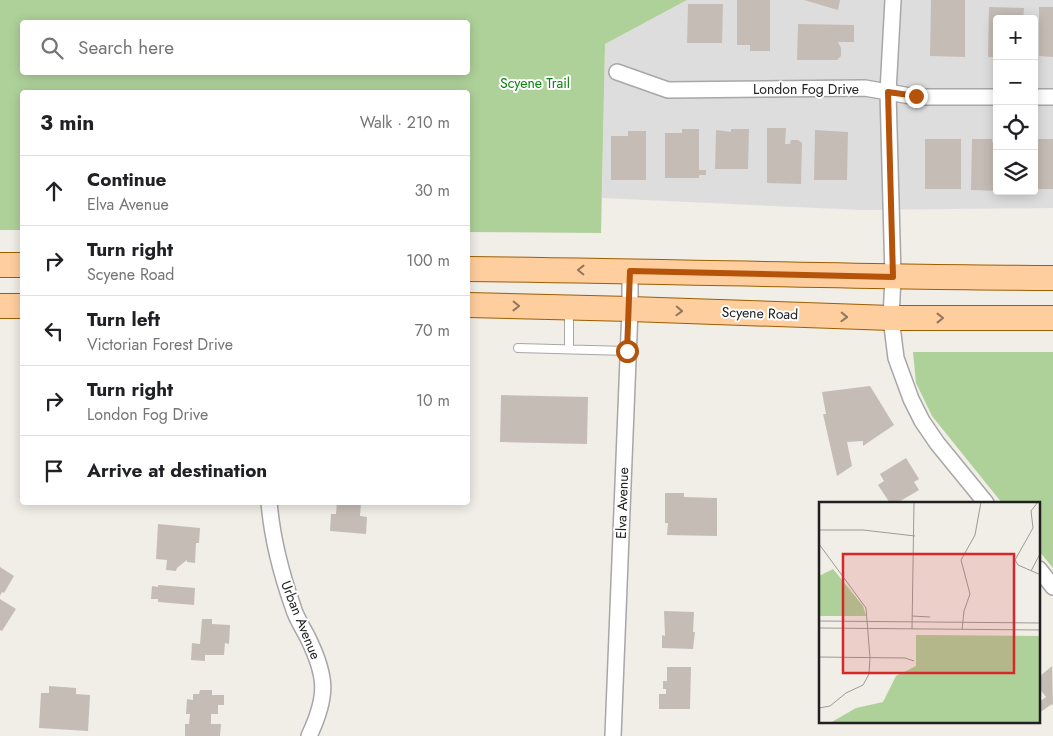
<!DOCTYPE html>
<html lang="en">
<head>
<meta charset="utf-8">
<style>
  body { margin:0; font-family:Jost,sans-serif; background:#f6f6f6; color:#202124 }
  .controls { position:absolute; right:15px; top:15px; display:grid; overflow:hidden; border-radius:5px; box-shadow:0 2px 12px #0003 }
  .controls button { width:45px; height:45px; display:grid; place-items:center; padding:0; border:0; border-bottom:1px solid #e0e0e0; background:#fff; color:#202124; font:25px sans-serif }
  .stop { position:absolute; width:15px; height:15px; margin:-11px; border:4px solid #b45309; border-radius:50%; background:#fff }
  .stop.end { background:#b45309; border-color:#fff; box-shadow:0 1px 5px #0008 }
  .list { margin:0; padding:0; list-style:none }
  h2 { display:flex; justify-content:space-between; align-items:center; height:65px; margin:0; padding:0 20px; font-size:21px }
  h2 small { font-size:16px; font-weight:400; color:#757577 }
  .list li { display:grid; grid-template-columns:32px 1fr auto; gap:15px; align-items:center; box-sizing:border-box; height:70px; padding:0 20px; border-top:1px solid #e0e0e0 }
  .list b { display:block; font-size:19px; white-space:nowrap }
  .list p { margin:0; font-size:16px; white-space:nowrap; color:#757577 }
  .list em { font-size:16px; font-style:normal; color:#757577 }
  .icon { flex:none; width:28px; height:28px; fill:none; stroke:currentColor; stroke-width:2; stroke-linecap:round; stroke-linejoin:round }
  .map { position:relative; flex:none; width:1053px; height:736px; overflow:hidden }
  .search { position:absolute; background:#fff; box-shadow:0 2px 12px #0003; left:20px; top:20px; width:450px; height:55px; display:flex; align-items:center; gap:12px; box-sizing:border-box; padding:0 18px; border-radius:5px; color:#757577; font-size:19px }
  .panel { position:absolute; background:#fff; box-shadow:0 2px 12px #0003; left:20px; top:90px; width:450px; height:415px; border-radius:5px }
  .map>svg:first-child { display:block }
</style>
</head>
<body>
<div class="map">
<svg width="1053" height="736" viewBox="0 0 1053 736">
  <rect width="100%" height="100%" fill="#f1ede7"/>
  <path fill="#dedddd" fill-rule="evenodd" d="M687,0H1053V208L861,210L602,198L605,44ZM997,19H1034V191H997Z"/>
  <path fill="#aed19a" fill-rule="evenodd" d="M0,0H687L605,44L601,233L468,232V92H22V230H0ZM22,22H468V72H22Z
    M913,352H1053V568L1039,551V503H1002L932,416L916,383Z"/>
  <path fill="#c6bcb6" d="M737,0H770V51H750V45H737Z
    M804,0H840L838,10Z
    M931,0H965V57L930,56Z
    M688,4H723L722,43H687Z
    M989,7L1024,8L1023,19H997V57H988Z
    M1039,7H1053V57L1039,56Z
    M798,24L854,25V42H838L841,48V56L837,60H797Z
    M767,128H786L785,144H790L791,140H798L802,143L801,184L767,183Z
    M682,129H699V170H706V175H699V178H665V133H682Z
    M731,129H749L748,169H715L716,130L731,132Z
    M815,130L848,132L847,180H814Z
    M628,131H646V180H611V136H628Z
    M925,139H961V189H925Z
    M972,139H992V142H997V191L971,190Z
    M1038,139H1053V189H1034V152H1038Z
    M870,386L894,425L863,446V441L847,442L852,466L837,476L823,414H826L822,392Z
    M501,395L588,397L587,444L500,442Z
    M906,458L919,479L914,482L919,490L897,503H890L878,485L884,481L880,474Z
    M665,493H684V497L717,498V536L667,535L668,523H665Z
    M337,502H361L360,516L367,517L366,534L330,531L331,514H336Z
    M158,524L200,528L199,543H196L195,563L187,562V560L177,568L176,571L166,570L167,560L156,559Z
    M0,567L14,576L4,593L2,592L0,596Z
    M158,585L195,588L194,605L158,602V599H151L152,586L158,587Z
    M0,599L16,609L2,631L0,630Z
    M664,611L694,612L693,632H695L693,649L662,648V635L665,636Z
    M202,619H212V624L230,625L229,644L225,643L224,655H205V661L191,660L192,643L200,644Z
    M1052,666L1053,706L1052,704L1039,713V702L1046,697L1039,688V677Z
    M667,667H691L690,709H659V694H666V689H663V681H667Z
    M49,686L76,688V694L90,695L88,731L39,728L41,693H49Z
    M200,690H212V695H224V705H218V714H211V724H221L220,736H185V724H189L190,714H186L187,699L193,700V694H199Z"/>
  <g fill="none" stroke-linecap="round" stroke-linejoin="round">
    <g stroke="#a7a7a7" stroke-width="10">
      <path id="service" d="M569,310V349
        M518,348L627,351"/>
    </g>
    <g stroke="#a7a7a7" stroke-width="18">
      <path id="minor" d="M893,0L888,92L893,277L891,318L896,358L911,399L922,421L937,443L986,503
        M617,72L668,90L865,88L916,97H997
        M1034,97H1053
        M269,502C272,538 281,573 293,607C296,618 303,628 308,638C327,677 328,696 309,736
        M1039,569L1053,587
        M613,736L630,309V271"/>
    </g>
    <g stroke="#9d5e00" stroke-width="26">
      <path id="primary" d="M0,265H22
        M468,269C663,271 858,277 1053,278
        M468,305L630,309L891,318H1053
        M0,306H22"/>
    </g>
    <use href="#service" stroke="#fff" stroke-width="8"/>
    <use href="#minor" stroke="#fff" stroke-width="15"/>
    <use href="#primary" stroke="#ffce9e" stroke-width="24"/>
  </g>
  <defs><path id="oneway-chevron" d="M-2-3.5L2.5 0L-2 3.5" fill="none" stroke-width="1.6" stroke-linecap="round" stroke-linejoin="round" transform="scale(1.25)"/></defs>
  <g stroke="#90775f">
    <use href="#oneway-chevron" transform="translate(581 270) rotate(-179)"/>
    <use href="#oneway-chevron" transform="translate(516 306) rotate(1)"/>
    <use href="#oneway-chevron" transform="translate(679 311) rotate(2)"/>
    <use href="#oneway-chevron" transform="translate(844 317) rotate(2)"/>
    <use href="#oneway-chevron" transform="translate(940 318)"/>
  </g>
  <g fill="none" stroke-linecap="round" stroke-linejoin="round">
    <path stroke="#b45309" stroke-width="6" d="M627,351L630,271L893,277L888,92L916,96"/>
  </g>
  <g text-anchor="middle" stroke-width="4" stroke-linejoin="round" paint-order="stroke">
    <g font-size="14" fill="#08840a" stroke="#fff">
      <text x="535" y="88">Scyene Trail</text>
    </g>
    <g font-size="14" fill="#202020" stroke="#fff">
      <text x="806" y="94">London Fog Drive</text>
      <text transform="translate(760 313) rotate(2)" y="5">Scyene Road</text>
      <text transform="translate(622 503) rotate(-88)" y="5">Elva Avenue</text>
      <text transform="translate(301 620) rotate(68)" y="5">Urban Avenue</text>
    </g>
  </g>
  <g transform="translate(819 502)">
    <rect width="221" height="221" fill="#f1ede7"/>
    <path d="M14,67L44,104L47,114H0V74ZM97,133L221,134V221H11L37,206L64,200L77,174L97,164Z" fill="#aed19a"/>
    <path fill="none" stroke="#9d9b97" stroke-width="1" d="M219,0L212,9L214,26L196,58L199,63L222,73M0,28H44L96,34M0,42L47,106L51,156L50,172L44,183L27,191L11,204L0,206M212,69L222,50M93,114L111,115M0,119L222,121M0,126L222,128M93,127L95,0M143,128L145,109L151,92L142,58L156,33L162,0M0,155L86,156L95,159"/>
    <path fill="#d62828" fill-opacity="0.15" stroke="#d62828" stroke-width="2.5" d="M24,52H195V171H24Z"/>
    <rect width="221" height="221" fill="none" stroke="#202020" stroke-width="2.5"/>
  </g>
</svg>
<div class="controls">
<button>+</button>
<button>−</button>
<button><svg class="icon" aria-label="locate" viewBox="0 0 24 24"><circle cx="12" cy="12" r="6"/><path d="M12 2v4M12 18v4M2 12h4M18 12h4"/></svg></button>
<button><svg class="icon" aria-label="layers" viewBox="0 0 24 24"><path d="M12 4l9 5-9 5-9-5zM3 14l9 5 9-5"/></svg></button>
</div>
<div class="stop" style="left:627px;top:351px"></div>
<div class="stop end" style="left:916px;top:96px"></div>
<div class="search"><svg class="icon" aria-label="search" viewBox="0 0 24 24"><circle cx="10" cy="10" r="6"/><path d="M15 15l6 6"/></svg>Search here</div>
<section class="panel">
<h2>3 min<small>Walk · 210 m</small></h2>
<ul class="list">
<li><svg class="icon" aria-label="ahead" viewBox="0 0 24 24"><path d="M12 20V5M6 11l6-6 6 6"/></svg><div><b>Continue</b><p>Elva Avenue</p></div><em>30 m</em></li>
<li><svg class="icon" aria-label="right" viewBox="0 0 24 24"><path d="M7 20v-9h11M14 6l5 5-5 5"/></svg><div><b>Turn right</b><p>Scyene Road</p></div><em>100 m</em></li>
<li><svg class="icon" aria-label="left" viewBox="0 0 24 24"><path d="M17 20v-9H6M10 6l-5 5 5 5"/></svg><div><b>Turn left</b><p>Victorian Forest Drive</p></div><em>70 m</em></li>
<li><svg class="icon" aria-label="right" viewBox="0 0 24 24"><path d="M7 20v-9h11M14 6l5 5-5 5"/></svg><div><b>Turn right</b><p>London Fog Drive</p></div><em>10 m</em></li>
<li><svg class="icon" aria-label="arrive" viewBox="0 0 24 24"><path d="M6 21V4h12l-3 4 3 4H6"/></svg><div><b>Arrive at destination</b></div></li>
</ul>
</section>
</div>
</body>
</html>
